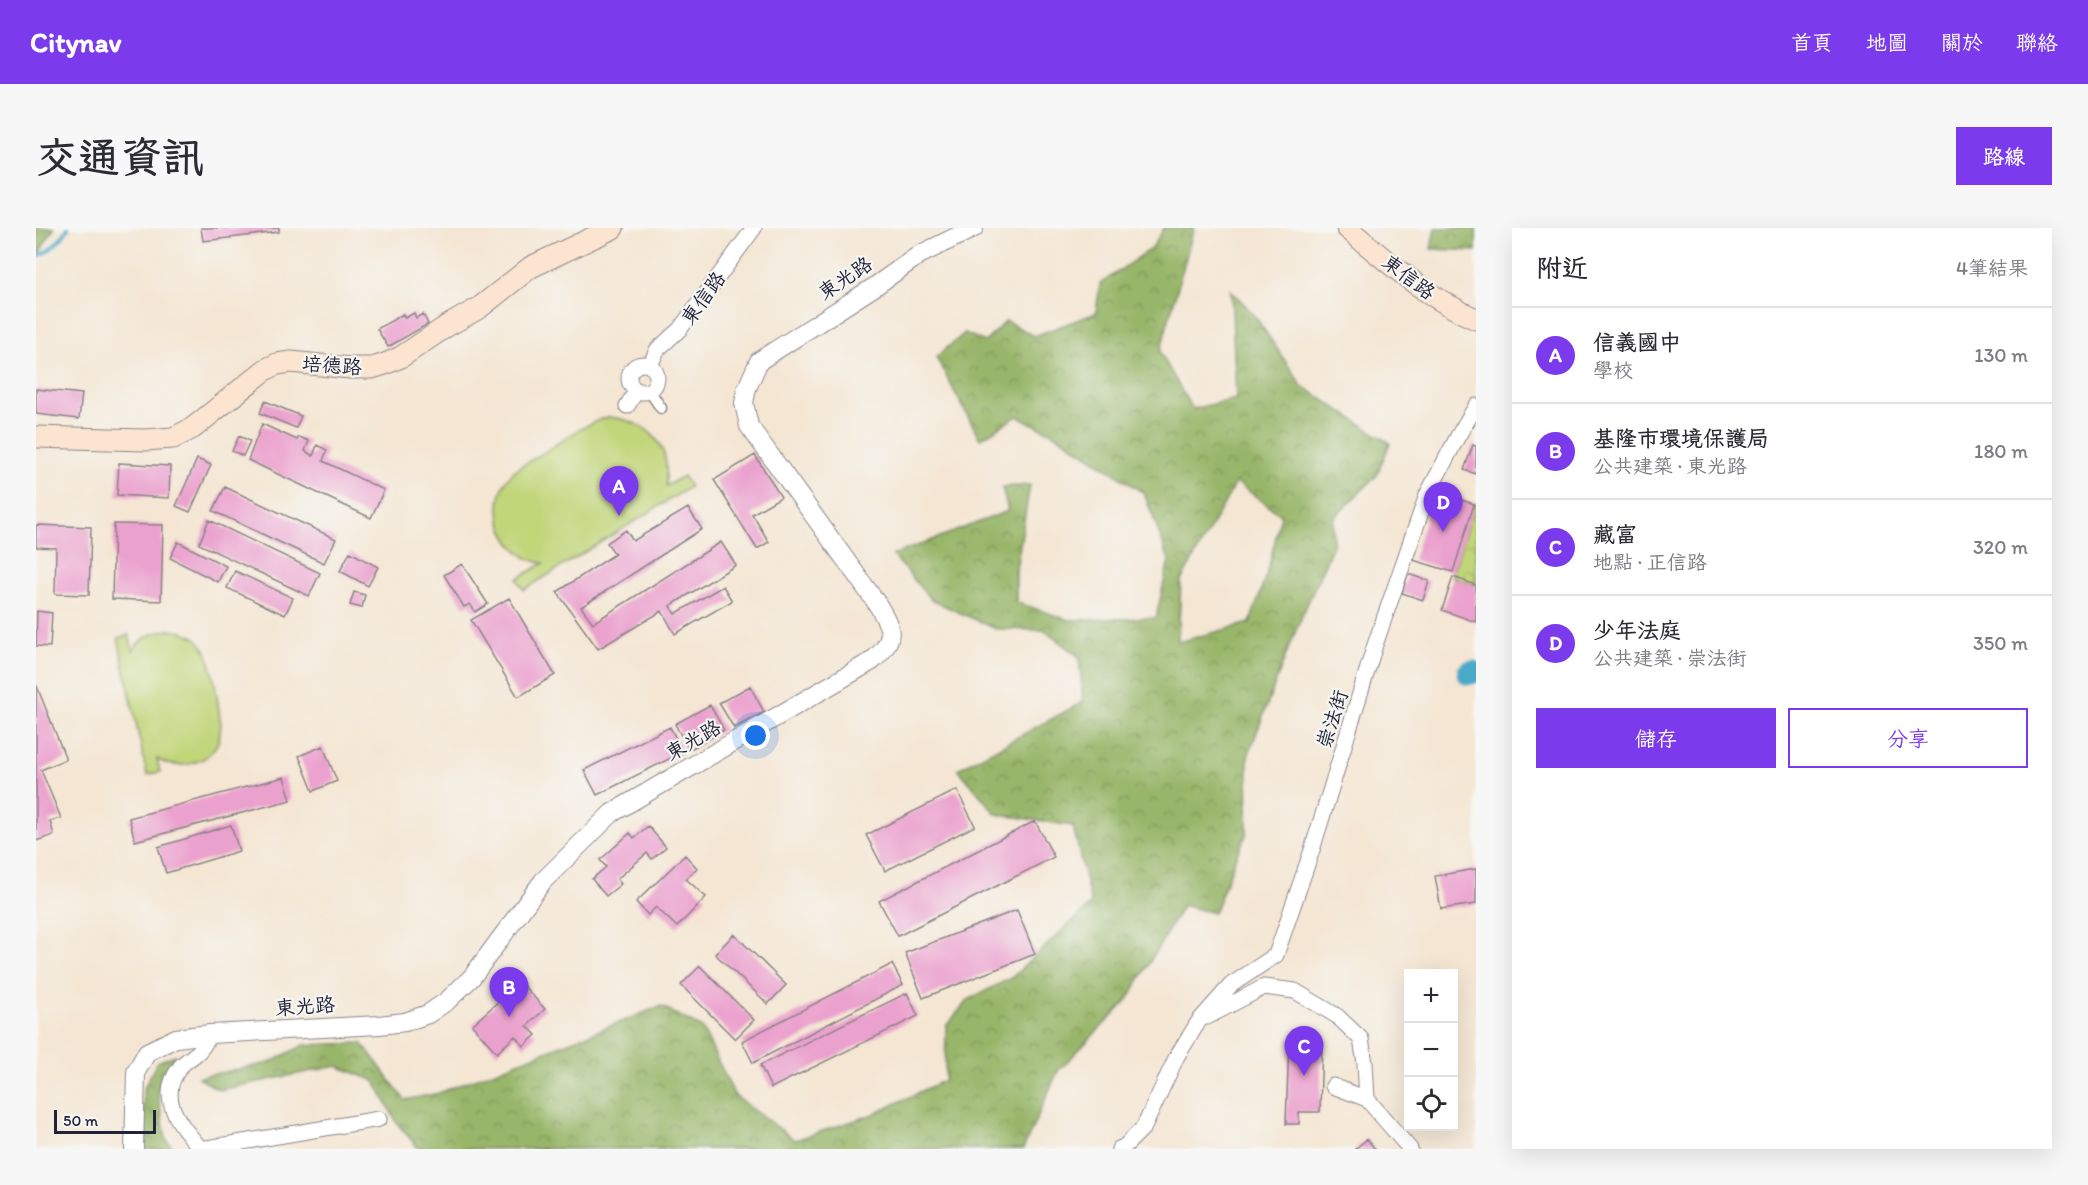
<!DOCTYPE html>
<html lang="zh-TW">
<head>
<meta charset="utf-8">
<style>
  body { margin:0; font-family:Itim,"LXGW WenKai TC",sans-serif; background:#f7f7f7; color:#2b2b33 }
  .controls { position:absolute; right:18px; bottom:18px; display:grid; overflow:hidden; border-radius:0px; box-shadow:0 6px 24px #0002 }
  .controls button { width:54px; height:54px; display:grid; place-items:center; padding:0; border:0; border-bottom:2px solid #e1e1e2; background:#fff; color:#2b2b33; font:30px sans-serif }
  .scale { position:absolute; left:18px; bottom:15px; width:102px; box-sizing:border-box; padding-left:6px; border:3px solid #22223b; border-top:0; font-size:16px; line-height:21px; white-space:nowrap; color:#22223b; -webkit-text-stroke:4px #f6f6f2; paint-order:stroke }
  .you { position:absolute; left:720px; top:508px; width:21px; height:21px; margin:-15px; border:4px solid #fff; border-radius:50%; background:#1a73e8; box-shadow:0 0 0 9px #1a73e833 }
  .badge { display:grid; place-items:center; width:39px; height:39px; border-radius:50%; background:#7c3aed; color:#fff; font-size:20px; font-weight:700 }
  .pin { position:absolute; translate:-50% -50px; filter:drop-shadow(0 2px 3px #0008) }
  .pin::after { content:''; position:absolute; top:32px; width:21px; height:18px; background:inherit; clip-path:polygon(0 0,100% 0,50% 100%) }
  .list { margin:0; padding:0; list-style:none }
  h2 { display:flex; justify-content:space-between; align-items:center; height:78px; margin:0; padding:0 24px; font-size:26px }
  h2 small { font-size:20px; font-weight:400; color:#7c7c81 }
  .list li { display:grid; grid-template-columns:39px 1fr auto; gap:18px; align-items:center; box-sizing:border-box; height:96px; padding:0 24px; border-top:2px solid #e1e1e2 }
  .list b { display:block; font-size:22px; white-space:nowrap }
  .list p { margin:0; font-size:20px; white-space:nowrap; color:#7c7c81 }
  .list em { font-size:20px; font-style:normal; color:#7c7c81 }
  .actions { display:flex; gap:12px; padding:18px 24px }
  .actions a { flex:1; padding:14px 0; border:2px solid #7c3aed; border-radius:0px; text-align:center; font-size:21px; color:#7c3aed }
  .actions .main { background:#7c3aed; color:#fff }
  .icon { flex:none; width:33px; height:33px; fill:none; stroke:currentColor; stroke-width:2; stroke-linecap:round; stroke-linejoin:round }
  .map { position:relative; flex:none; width:1440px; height:921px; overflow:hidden; border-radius:0px }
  header { display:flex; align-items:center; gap:36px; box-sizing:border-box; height:84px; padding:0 30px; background:#7c3aed; color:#fff }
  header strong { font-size:28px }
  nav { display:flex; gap:33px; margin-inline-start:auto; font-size:21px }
  .intro { display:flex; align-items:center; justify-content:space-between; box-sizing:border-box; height:144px; padding:0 36px }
  h1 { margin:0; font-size:42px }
  .button { padding:15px 27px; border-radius:0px; background:#7c3aed; color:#fff; font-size:21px; font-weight:700 }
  main { display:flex; gap:36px; padding:0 36px }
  aside { flex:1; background:#fff; border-radius:0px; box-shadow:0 6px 24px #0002 }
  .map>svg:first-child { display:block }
</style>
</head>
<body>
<header>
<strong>Citynav</strong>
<nav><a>首頁</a><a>地圖</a><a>關於</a><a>聯絡</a></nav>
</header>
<div class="intro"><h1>交通資訊</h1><a class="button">路線</a></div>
<main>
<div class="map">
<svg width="1440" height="921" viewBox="0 0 1440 921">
  <defs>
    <pattern id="forest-crowns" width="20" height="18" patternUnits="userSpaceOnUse" patternTransform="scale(1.5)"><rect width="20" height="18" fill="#98b669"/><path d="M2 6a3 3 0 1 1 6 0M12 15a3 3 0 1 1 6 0" fill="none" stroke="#7c9458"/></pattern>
    <pattern id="park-crowns" width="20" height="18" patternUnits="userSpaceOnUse" patternTransform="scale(1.5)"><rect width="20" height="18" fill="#c1d579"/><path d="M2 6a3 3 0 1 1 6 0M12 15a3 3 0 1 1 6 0" fill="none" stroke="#a6b76a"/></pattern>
  </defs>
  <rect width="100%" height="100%" fill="#f6f6f2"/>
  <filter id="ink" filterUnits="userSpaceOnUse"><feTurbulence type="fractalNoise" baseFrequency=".0167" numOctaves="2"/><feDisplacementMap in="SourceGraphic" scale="12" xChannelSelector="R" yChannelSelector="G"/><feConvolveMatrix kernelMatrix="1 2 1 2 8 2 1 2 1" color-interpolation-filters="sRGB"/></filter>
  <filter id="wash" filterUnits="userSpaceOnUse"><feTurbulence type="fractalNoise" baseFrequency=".008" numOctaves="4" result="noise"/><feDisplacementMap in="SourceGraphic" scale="24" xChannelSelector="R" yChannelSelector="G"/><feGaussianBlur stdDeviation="1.35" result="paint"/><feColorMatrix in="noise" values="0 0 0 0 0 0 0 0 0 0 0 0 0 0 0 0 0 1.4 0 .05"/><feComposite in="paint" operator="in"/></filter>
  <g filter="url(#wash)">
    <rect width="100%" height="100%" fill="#f4e6d3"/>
    <path fill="url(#forest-crowns)" stroke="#5d6c52" stroke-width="1.5" fill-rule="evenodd" d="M0,0H18L0,30Z
      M1128,0H1158L1124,124L1156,181L1200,171L1195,62L1219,88L1266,158L1354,215L1341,247L1297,291V317L1254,416L1212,528L1211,605L1201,626L1178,685L1147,677L1091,773L1022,843L987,921H383L361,895L339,853L301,838L183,862L162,849L233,835L268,817L326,815L369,872L403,865L625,778L666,800L699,868L759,912L838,886L909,852L910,798L932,772L975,750L1055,676L1037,598L960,586L922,541L1047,474L1043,429L1008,402L960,401L895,372L857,327L972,283L966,259L994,257L980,341V374L1033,392L1120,390L1133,332L1108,265L1022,208L981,188L944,211L900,129L929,105L949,114L970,93L998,108L1060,85L1064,56L1116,20ZM1200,254L1245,287L1232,342L1214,395L1142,414L1145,353Z
      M1399,0H1440V23L1395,21Z
      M139,827L121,862L130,911L137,921H109L107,862L121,834Z"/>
    <path fill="url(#park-crowns)" stroke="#727c5a" stroke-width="1.5" d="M1438,276H1440V357L1417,349V344Z"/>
    <path fill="#c1d579" stroke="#727c5a" stroke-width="1.5" d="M572,189C597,191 623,203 629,230C631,239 630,249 630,258L647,248L654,259L488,362L481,351L508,335C503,334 496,333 491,330C462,312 453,271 476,245C482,239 492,234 499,230C523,215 546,197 572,189Z
      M133,402C142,403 152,404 160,410C178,423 181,474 185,496C184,503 184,510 181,516C170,537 140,543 121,531L124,544L111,547L82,410L93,407L97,423C104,409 118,404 133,402Z"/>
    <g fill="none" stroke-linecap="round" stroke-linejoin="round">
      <path stroke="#4aa9c9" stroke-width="4" d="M0,28C11,27 27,10 32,0"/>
      <path stroke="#4aa9c9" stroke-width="24" d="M1433,445L1436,444"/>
    </g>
    <g id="blocks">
      <path fill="#eba1ce" d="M165,0H243V4L167,13Z
        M378,85L380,90L387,86L392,96L352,119L341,101L367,86L369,90Z
        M0,161L46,166L43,191L0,186Z
        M229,173L265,188L260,200L224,185Z
        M226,196L261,212L263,209L273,213L269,223L277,228L281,217L291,222L287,233L348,262L335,290L212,232Z
        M203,208L214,213L207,228L196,223Z
        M1437,217L1440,218V246L1428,242Z
        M719,227L745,269L716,286L733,314L721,321L678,252Z
        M161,231L175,237L154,284L140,278Z
        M83,235L134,238L133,270L81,267Z
        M189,259L300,311L288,335L177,283Z
        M1398,263L1438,276L1417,344L1377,332Z
        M652,280L666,301L545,379L557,395L685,314L700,337L634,378L639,386L687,358L696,373L639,406L626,383L562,421L521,364L579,326L571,315L590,302L597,313Z
        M173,292L284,345L273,368L163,316Z
        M78,296L127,297L125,373L76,371Z
        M0,297L55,299L53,367L19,366L20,320L0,319Z
        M142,314L190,338L182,354L134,330Z
        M314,324L342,339L332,358L304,343Z
        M426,336L452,376L439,384L434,376L428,379L408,347Z
        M199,343L257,370L249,387L191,360Z
        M1372,346L1393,353L1387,372L1366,365Z
        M1417,349L1440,357V394L1406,382Z
        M318,364L329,367L326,380L314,377Z
        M473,370L519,447L482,469L435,392Z
        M1,383L16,385L14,419L0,418Z
        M0,456L30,531L5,542L25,590L14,593L18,607L0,613Z
        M714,458L728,484L698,500L683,475Z
        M674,477L688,502L653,522L639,496Z
        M634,499L647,524L561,567L548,542Z
        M287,518L301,553L277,563L263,528Z
        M248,549L255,572L99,613L93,590Z
        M921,562L939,598L849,643L830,607Z
        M999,593L1018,629L862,708L843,673Z
        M195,597L203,623L130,645L122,619Z
        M612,598L630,619L616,631L611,625L581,651L585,656L570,668L556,651L570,639L564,632L594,605L598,610Z
        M649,627L661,640L650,651L670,669L641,699L620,679L612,687L600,674Z
        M1440,641V676L1405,681L1399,648Z
        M981,682L999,726L887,770L869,725Z
        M698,706L750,757L732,776L679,726Z
        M856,736L867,757L717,835L706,813Z
        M664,738L718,792L699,811L645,757Z
        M484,754L509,781L491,798L500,807L488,818L479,808L461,825L436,797Z
        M871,765L882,788L735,860L724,837Z
        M1253,812L1286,813L1284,884H1263V896H1250Z
        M1331,911L1339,921H1319Z"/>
    </g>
  </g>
  <g filter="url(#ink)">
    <use href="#blocks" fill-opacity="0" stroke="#8b8487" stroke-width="1.5"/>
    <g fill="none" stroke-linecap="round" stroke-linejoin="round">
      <g stroke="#8b8487" stroke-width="13">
        <path id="pedestrian" d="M613,162L625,180"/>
      </g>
      <g stroke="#8b8487" stroke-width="17">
        <path id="minor" d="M593 150a14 14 0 1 1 28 0a14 14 0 1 1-28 0Z
          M614,138L621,122L644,101L718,0
          M591,178L601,162
          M1171,789L1228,759L1259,763L1301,788L1325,811L1329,835L1331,871
          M1297,858L1331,871L1374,921
          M165,921L343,891
          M165,921C144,896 119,870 145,838C150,832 159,828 164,822C168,818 171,812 174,806
          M1083,921L1088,919L1108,899L1141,828L1163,793L1195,757L1240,727L1276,622L1339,417L1391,267L1422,208L1440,178"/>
      </g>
      <g stroke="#8b8487" stroke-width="20">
        <path id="tertiary" d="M98,921L100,844L111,824L140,810L174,806L343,797L369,794L392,786L411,773L436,749L507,653L576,585L836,433C862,411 856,400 840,374L713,198L708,175L711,160L723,133L838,59L883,27L938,0"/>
      </g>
      <g stroke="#8b8487" stroke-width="23">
        <path id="secondary" d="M1311,0C1352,34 1391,70 1440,91
          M0,209L109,212L137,210L157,200L229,142L241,136L255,134L314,140H336L349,136L365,129L411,98L443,80L495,39L577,0"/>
      </g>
      <use href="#pedestrian" stroke="#fff" stroke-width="10"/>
      <use href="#minor" stroke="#fff" stroke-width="15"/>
      <use href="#tertiary" stroke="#fff" stroke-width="18"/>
      <use href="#secondary" stroke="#fce5d0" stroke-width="21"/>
    </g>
  </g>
  <g text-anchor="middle" stroke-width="4.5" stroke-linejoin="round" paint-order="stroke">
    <g font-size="20" fill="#22223b" stroke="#f6f6f2">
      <text transform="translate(1373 49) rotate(37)" y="7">東信路</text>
      <text transform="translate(809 50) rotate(-34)" y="7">東光路</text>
      <text transform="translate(667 70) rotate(-54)" y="7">東信路</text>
      <text transform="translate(296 137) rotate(4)" y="7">培德路</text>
      <text transform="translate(1296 491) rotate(-72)" y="7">崇法街</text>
      <text transform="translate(657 512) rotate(-30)" y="7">東光路</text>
      <text transform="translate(269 778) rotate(-4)" y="7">東光路</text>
    </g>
  </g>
</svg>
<div class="controls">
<button>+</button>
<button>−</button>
<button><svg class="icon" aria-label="locate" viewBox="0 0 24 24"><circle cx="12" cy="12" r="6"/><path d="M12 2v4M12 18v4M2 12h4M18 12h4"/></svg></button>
</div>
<div class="scale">50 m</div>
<div class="you"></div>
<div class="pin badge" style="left:583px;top:288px">A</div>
<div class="pin badge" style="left:473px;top:789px">B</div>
<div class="pin badge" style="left:1268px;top:848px">C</div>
<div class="pin badge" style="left:1407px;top:304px">D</div>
</div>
<aside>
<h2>附近<small>4筆結果</small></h2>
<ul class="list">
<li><span class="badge">A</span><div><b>信義國中</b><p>學校</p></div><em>130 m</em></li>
<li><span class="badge">B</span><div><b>基隆市環境保護局</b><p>公共建築 · 東光路</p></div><em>180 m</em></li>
<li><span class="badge">C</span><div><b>藏富</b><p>地點 · 正信路</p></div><em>320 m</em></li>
<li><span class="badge">D</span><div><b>少年法庭</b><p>公共建築 · 崇法街</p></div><em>350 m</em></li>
</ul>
<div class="actions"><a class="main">儲存</a><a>分享</a></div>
</aside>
</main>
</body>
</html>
